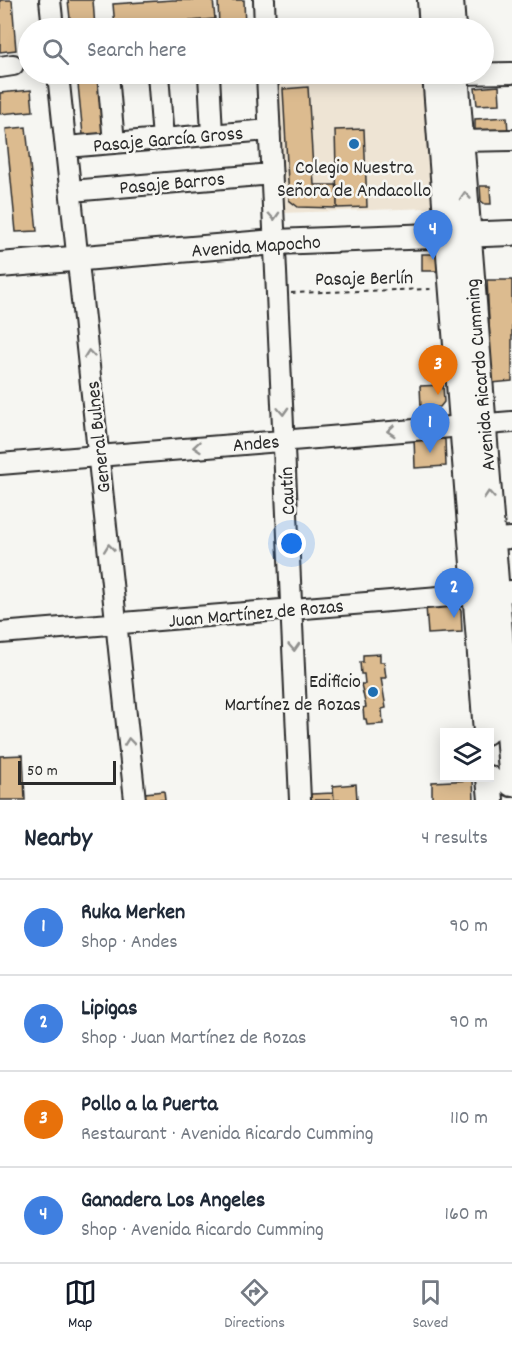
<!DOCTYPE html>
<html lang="en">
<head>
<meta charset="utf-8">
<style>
  body { margin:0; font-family:Dekko,sans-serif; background:#f2f2f3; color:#1f2937 }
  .controls { position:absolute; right:18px; bottom:18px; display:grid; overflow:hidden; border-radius:0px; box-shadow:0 3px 15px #0003 }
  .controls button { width:54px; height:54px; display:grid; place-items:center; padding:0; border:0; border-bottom:2px solid #e0e1e3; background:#fff; color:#1f2937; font:30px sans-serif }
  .scale { position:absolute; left:18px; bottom:15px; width:98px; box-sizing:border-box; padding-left:6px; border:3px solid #2b2b2b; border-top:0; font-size:16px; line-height:21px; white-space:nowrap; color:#2b2b2b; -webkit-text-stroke:4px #f6f6f2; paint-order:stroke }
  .you { position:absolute; left:292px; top:544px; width:21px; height:21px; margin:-15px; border:4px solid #fff; border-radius:50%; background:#1a73e8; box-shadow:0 0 0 9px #1a73e833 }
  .badge { display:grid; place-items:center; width:39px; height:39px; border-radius:50%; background:#111827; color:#fff; font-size:20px; font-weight:700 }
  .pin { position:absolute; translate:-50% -50px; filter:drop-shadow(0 2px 3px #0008) }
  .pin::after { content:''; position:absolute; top:32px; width:21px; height:18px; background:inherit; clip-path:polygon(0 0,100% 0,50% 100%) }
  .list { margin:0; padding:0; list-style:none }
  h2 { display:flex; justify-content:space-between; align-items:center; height:78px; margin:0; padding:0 24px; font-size:26px }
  h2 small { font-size:20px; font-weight:400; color:#747a83 }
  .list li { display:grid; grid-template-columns:39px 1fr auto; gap:18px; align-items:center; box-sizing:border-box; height:96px; padding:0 24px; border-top:2px solid #e0e1e3 }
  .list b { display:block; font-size:22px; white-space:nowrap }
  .list p { margin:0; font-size:20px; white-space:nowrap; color:#747a83 }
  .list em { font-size:20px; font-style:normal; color:#747a83 }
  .icon { flex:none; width:33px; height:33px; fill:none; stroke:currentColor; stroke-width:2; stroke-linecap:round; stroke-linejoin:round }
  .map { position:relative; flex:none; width:512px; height:800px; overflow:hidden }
  .search { position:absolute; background:#fff; box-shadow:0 3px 15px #0003; left:18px; right:18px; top:18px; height:66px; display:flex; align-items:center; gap:15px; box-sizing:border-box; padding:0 21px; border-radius:33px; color:#747a83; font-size:22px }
  .sheet { height:462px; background:#fff }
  nav { display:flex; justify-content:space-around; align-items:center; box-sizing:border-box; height:84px; border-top:2px solid #e0e1e3; background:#fff; font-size:16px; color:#747a83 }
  nav a { display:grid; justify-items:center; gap:3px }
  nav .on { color:#111827 }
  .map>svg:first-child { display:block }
</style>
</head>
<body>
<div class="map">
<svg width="512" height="800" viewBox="0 0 512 800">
  <rect width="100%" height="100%" fill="#f6f6f2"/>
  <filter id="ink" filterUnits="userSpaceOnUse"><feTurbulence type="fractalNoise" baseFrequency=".0167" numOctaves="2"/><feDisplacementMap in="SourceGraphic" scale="12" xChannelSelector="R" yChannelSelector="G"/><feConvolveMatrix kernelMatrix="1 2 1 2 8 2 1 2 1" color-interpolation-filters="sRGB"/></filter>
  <g filter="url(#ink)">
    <path fill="#eee4d4" d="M361,74H427L432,208L280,213L276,80Z"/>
    <path fill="#dcbb8f" stroke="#2b2b2b" stroke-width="1.5" d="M0,0H12L16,50L0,52Z
      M68,0H93L95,28H71Z
      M173,0H213L215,19L115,27L113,4Z
      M218,0H244L245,28H219Z
      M77,74H100L105,133L83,135Z
      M499,86L500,104L477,105L475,88Z
      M308,87L314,185H337V208L298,207L289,200L283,89Z
      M31,90L33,111L0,114V93Z
      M507,117L508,133L479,135L475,131V119Z
      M26,127L37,231L16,232L6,129Z
      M364,129L367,207L337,208L335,130Z
      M480,186H490L491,204H485L481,201Z
      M422,254H437L441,271H422Z
      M487,280H512V381L492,383Z
      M443,385L444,402L440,407L421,408L420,386Z
      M439,436L445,440L446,466L415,468L414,437Z
      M454,604L461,610L462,632L428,634L426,606Z
      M380,654V662H384L386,678H381L386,708L382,709L383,724L367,725L366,719H364L363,708L366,707L361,684H365L364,674H361L360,662H363V655Z
      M23,755L25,800H0V756Z
      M473,780L474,800H432V782Z
      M356,784L357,800H334L333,786Z
      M164,791L165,800H145V793Z
      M333,793L334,800H311V794Z"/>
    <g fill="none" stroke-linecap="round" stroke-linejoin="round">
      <g stroke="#2b2b2b" stroke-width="24">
        <path id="minor" d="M50,0L53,28
          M264,0L265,28
          M0,67L13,65
          M58,74L135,800
          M108,74L114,143
          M158,74L163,139
          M209,74L212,134
          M267,74L300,800
          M456,74L512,73
          M461,141L512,140
          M66,147L270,130
          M71,191L272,174
          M0,464L512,422
          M492,539L512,538
          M0,633L512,591"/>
      </g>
      <g stroke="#2b2b2b" stroke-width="28">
        <path id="major" d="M430,0L432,28
          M451,0L453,28
          M435,74L486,732
          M456,74L512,784
          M0,265L275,242L512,233
          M489,778L491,800"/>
      </g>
      <path stroke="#2b2b2b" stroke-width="2" stroke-dasharray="4.5 4.5" stroke-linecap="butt" d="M291,293L433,289"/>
      <use href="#minor" stroke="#f6f6f2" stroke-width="20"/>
      <use href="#major" stroke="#f6f6f2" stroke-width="24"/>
    </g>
    <defs><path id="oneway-chevron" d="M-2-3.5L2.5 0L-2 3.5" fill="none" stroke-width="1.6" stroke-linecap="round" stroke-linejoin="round" transform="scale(1.5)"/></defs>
    <g stroke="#90908e">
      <use href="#oneway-chevron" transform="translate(465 196) rotate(-94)"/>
      <use href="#oneway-chevron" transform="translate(274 216) rotate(87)"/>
      <use href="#oneway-chevron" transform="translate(89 354) rotate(-96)"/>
      <use href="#oneway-chevron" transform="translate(283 411) rotate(87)"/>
      <use href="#oneway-chevron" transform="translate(391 431) rotate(176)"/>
      <use href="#oneway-chevron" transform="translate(197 447) rotate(175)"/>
      <use href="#oneway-chevron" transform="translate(489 495) rotate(-94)"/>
      <use href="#oneway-chevron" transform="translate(109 548) rotate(-96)"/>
      <use href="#oneway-chevron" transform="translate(294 647) rotate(87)"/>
      <use href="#oneway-chevron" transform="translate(129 742) rotate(-96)"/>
    </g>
  </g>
  <g fill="#1f6fb2" stroke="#f6f6f2" stroke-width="2">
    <circle cx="354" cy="144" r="6"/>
    <circle cx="373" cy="692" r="6"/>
  </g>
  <g text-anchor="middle" stroke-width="5" stroke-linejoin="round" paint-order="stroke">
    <g font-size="20" fill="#2b2b2b" stroke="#f6f6f2">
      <text transform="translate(168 138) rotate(-5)" y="7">Pasaje García Gross</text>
      <text transform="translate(172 182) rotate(-5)" y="7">Pasaje Barros</text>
      <text transform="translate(256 245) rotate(-4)" y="7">Avenida Mapocho</text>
      <text transform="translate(364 277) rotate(-1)" y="7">Pasaje Berlín</text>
      <text transform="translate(479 375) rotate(-95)" y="7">Avenida Ricardo Cumming</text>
      <text transform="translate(97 437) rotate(-96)" y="7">General Bulnes</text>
      <text transform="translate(256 442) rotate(-5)" y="7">Andes</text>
      <text transform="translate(286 491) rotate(-93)" y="7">Cautín</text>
      <text transform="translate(256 612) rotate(-5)" y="7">Juan Martínez de Rozas</text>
    </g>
    <g font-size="20" fill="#2b2b2b" stroke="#f6f6f2">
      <text x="354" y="173">Colegio Nuestra<tspan x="354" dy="23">Señora de Andacollo</tspan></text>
      <text x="361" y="687" text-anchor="end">Edificio<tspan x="361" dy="23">Martínez de Rozas</tspan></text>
    </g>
  </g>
</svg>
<div class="controls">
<button><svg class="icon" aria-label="layers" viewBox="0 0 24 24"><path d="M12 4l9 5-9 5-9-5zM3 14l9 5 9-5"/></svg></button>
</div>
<div class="scale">50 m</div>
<div class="you"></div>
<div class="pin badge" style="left:430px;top:453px;background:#3f7fe0">1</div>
<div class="pin badge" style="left:454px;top:618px;background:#3f7fe0">2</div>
<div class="pin badge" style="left:438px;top:395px;background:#e8710a">3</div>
<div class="pin badge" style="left:433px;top:260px;background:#3f7fe0">4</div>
<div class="search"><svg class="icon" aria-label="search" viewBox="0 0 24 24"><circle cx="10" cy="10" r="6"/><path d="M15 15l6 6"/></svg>Search here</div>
</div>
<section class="sheet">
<h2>Nearby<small>4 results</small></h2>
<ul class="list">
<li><span class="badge" style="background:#3f7fe0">1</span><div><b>Ruka Merken</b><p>Shop · Andes</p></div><em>90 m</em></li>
<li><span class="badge" style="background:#3f7fe0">2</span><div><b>Lipigas</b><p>Shop · Juan Martínez de Rozas</p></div><em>90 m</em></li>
<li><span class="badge" style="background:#e8710a">3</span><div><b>Pollo a la Puerta</b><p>Restaurant · Avenida Ricardo Cumming</p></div><em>110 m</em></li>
<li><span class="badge" style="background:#3f7fe0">4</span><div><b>Ganadera Los Angeles</b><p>Shop · Avenida Ricardo Cumming</p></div><em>160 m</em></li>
</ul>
</section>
<nav>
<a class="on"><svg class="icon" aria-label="map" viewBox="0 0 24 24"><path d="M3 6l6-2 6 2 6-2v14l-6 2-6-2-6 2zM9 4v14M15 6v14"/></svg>Map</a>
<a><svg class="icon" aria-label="directions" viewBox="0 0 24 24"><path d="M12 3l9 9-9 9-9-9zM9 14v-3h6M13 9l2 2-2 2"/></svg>Directions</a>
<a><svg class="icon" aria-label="saved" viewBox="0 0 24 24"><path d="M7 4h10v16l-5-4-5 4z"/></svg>Saved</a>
</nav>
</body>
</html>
